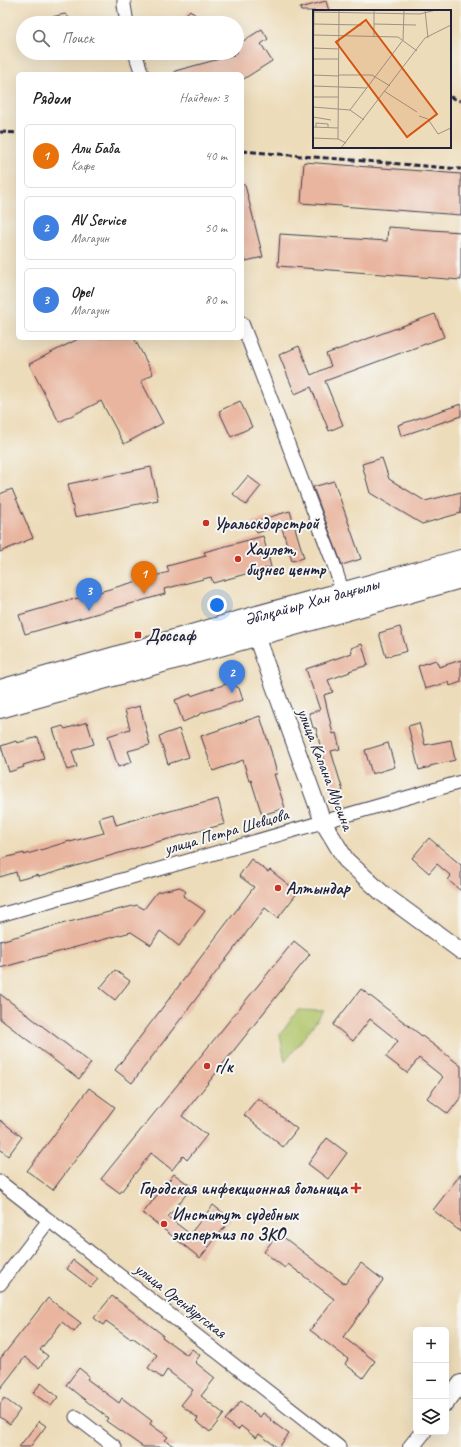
<!DOCTYPE html>
<html lang="ru">
<head>
<meta charset="utf-8">
<style>
  body { margin:0; font-family:Caveat,sans-serif; background:#f2f2f2; color:#222 }
  .controls { position:absolute; right:12px; bottom:12px; display:grid; overflow:hidden; border-radius:6px; box-shadow:0 4px 16px #0002 }
  .controls button { width:36px; height:36px; display:grid; place-items:center; padding:0; border:0; border-bottom:1px solid #e0e0e0; background:#fff; color:#222; font:20px sans-serif }
  .you { position:absolute; left:217px; top:605px; width:14px; height:14px; margin:-10px; border:3px solid #fff; border-radius:50%; background:#1a73e8; box-shadow:0 0 0 6px #1a73e833 }
  .badge { display:grid; place-items:center; width:26px; height:26px; border-radius:50%; background:#111827; color:#fff; font-size:13px; font-weight:700 }
  .pin { position:absolute; translate:-50% -33px; filter:drop-shadow(0 1px 2px #0008) }
  .pin::after { content:''; position:absolute; top:21px; width:14px; height:12px; background:inherit; clip-path:polygon(0 0,100% 0,50% 100%) }
  .list { margin:0; padding:0; list-style:none }
  h2 { display:flex; justify-content:space-between; align-items:center; height:52px; margin:0; padding:0 16px; font-size:17px }
  h2 small { font-size:13px; font-weight:400; color:#767676 }
  .list li { display:grid; grid-template-columns:26px 1fr auto; gap:12px; align-items:center; box-sizing:border-box; height:64px; margin:0 8px 8px; padding:0 8px; border:1px solid #e0e0e0; border-radius:6px }
  .list b { display:block; font-size:15px; white-space:nowrap }
  .list p { margin:0; font-size:13px; white-space:nowrap; color:#767676 }
  .list em { font-size:13px; font-style:normal; color:#767676 }
  .icon { flex:none; width:22px; height:22px; fill:none; stroke:currentColor; stroke-width:2; stroke-linecap:round; stroke-linejoin:round }
  .map { position:relative; flex:none; width:461px; height:1447px; overflow:hidden }
  .search { position:absolute; background:#fff; box-shadow:0 4px 16px #0002; left:16px; top:16px; width:228px; height:44px; display:flex; align-items:center; gap:10px; box-sizing:border-box; padding:0 14px; border-radius:22px; color:#767676; font-size:15px }
  .panel { position:absolute; background:#fff; box-shadow:0 4px 16px #0002; left:16px; top:72px; width:228px; height:268px; border-radius:6px }
  .map>svg:first-child { display:block }
</style>
</head>
<body>
<div class="map">
<svg width="461" height="1447" viewBox="0 0 461 1447">
  <rect width="100%" height="100%" fill="#f6f6f2"/>
  <filter id="ink" filterUnits="userSpaceOnUse"><feTurbulence type="fractalNoise" baseFrequency=".025" numOctaves="2"/><feDisplacementMap in="SourceGraphic" scale="8" xChannelSelector="R" yChannelSelector="G"/><feConvolveMatrix kernelMatrix="1 2 1 2 8 2 1 2 1" color-interpolation-filters="sRGB"/></filter>
  <filter id="wash" filterUnits="userSpaceOnUse"><feTurbulence type="fractalNoise" baseFrequency=".012" numOctaves="4" result="noise"/><feDisplacementMap in="SourceGraphic" scale="16" xChannelSelector="R" yChannelSelector="G"/><feGaussianBlur stdDeviation="0.9" result="paint"/><feColorMatrix in="noise" values="0 0 0 0 0 0 0 0 0 0 0 0 0 0 0 0 0 1.4 0 .05"/><feComposite in="paint" operator="in"/></filter>
  <g filter="url(#wash)">
    <rect width="100%" height="100%" fill="#eddcb9"/>
    <path fill="#afc468" stroke="#687352" d="M298,1010L324,1011L285,1062L280,1035Z"/>
    <g id="blocks">
      <path fill="#e9b59f" d="M326,1L329,11H301L300,8Z
        M190,10L204,23H177Z
        M65,14L75,23H43V19Z
        M262,29L268,39L261,44L272,61L242,80V74H175V71L234,55L232,53H237V45Z
        M304,162L461,174V215L301,203Z
        M242,185H245L263,257L242,262Z
        M388,227L461,232V280L278,266L280,234L387,241Z
        M435,314L444,337L325,381L343,425L329,431L311,387L295,394L279,355L299,346L311,375L331,366L326,354Z
        M80,338H134L153,374L141,381L163,423L124,444L101,401L59,422L29,364Z
        M240,401L252,427L231,437L219,411Z
        M461,404V416L401,436L398,425Z
        M382,458L389,479L425,501L461,492V513L422,524L370,493L362,464Z
        M151,467L158,500L75,517L68,484Z
        M248,476L261,486L246,505L233,494Z
        M334,481L361,559L342,565L313,487Z
        M12,489L33,538L0,552V494Z
        M290,511L304,558L292,561L281,525L257,533L253,522Z
        M263,536L271,567L213,583L211,577L164,589L165,594L25,634L19,615L169,572L167,566L206,556L204,552Z
        M400,627L407,651L386,657L379,633Z
        M362,644L368,665L349,671L350,672L328,680L333,692L324,695L333,734L336,733L340,749L331,751L343,791L332,794L322,763L324,762L316,728H313L309,713L320,710L306,669L352,653L351,648Z
        M436,660L439,667L461,660V682L450,686L449,682L425,689L418,666Z
        M229,683L239,688L243,700L199,714V715L183,722L175,700L191,694V696Z
        M140,706L150,745L128,751L132,762L118,767L108,736L130,729L125,710Z
        M260,716L271,751L277,774H274L285,808L262,815L251,780L249,781L243,760L213,771L201,736Z
        M87,722L94,744L72,751L77,767L67,770L53,729L63,726L65,729Z
        M419,723L425,745L451,740L455,760L430,766V767L419,770L408,726Z
        M179,729L189,757L168,764L159,736Z
        M38,737L44,759L23,765L24,767L9,772L1,746L16,741L17,743Z
        M388,743L395,767L372,774L365,750Z
        M218,799L225,824L153,843L39,877L38,875L18,880L16,872L0,877V859L24,853V855L70,841V842L104,833L99,818L113,814L116,825L163,811V813L192,805V806Z
        M429,838L461,865V891L448,880L451,876L437,864L429,873L412,858Z
        M251,859L268,872L270,870L298,892L278,918L265,908L132,1083L115,1070L254,887L239,876Z
        M180,887L186,892L183,896L205,911L179,946L160,931L151,945L131,932L0,968V941L69,922L137,905L144,909L157,892Z
        M294,941L310,954L182,1116L207,1135L187,1160L183,1156L172,1170L151,1153L120,1193L101,1179Z
        M115,970L130,981L115,1000L100,988Z
        M361,989L461,1066V1097L448,1114L427,1098L443,1077L419,1058L407,1073L386,1057L398,1041L370,1019L353,1041L333,1025Z
        M0,994L91,1063L79,1079L0,1019Z
        M89,1088L115,1107L53,1190L27,1171Z
        M258,1098L297,1129L283,1147L244,1115Z
        M0,1120L22,1137L8,1156L0,1149Z
        M327,1138L347,1153L328,1179L308,1164Z
        M174,1174L192,1187L168,1217L190,1234L213,1205L231,1219L200,1258L143,1213Z
        M461,1174V1232L433,1210Z
        M278,1233L345,1284L361,1263L383,1280L368,1301L369,1302L343,1337L375,1361L363,1378L345,1364L348,1359L310,1330L334,1299L288,1264L285,1268L264,1252Z
        M73,1260L98,1279L91,1287L67,1269Z
        M112,1296L163,1335L162,1337L187,1355L192,1349L200,1355L195,1362L215,1378L201,1396L224,1414L210,1432L196,1421L198,1418L181,1405L193,1390L167,1370L162,1378L148,1368L157,1355L132,1337L131,1339L106,1321L103,1325L94,1318Z
        M48,1298L81,1323L74,1332L62,1322L40,1350L48,1356L39,1368L25,1357L0,1389V1359Z
        M79,1368L89,1376L87,1379L119,1403L122,1398L152,1421L150,1424L168,1437L165,1440L175,1447H143L106,1421L108,1418L66,1385Z
        M41,1383L58,1397L51,1406L33,1393Z
        M4,1398L20,1410L10,1424L0,1417V1404Z
        M241,1401L260,1417L263,1413L271,1419L270,1420L289,1434L279,1447H277L259,1434L256,1438L241,1426L238,1430L225,1420Z
        M39,1421L46,1426L30,1447H19Z"/>
    </g>
  </g>
  <g filter="url(#ink)">
    <use href="#blocks" fill-opacity="0" stroke="#403e4e" stroke-width="1"/>
    <g fill="none" stroke-linecap="round" stroke-linejoin="round">
      <g stroke="#403e4e" stroke-width="15">
        <path id="minor" d="M124,0V5L127,23
          M135,53L142,74
          M242,323L333,562L345,599
          M0,915L461,782
          M0,1182L339,1447
          M0,1284L49,1220
          M76,1417L115,1447"/>
      </g>
      <g stroke="#403e4e" stroke-width="18">
        <path id="tertiary" d="M251,626L256,636L323,822L346,860L382,893L461,951
          M446,1403L461,1383
          M411,1447L423,1432"/>
      </g>
      <g stroke="#403e4e" stroke-width="22">
        <g id="primary">
          <path id="s1" d="M0,690L250,618L461,560"/>
          <path d="M0,708L461,578"/>
        </g>
      </g>
      <use href="#minor" stroke="#fff" stroke-width="13"/>
      <use href="#tertiary" stroke="#fff" stroke-width="16"/>
      <use href="#primary" stroke="#fff" stroke-width="20"/>
      <path stroke="#22223b" stroke-width="3" stroke-dasharray="6 3" stroke-linecap="butt" d="M450,97L461,101
        M0,132L18,133
        M242,151L461,169"/>
    </g>
  </g>
  <g fill="#c8321e" stroke="#f6f6f2" stroke-width="1.5">
    <circle cx="206" cy="523" r="4"/>
    <circle cx="238" cy="559" r="4"/>
    <rect x="134" y="631" width="8" height="8" rx="2"/>
    <circle cx="278" cy="888" r="4"/>
    <circle cx="207" cy="1066" r="4"/>
    <path d="M354 1182h4v4h4v4h-4v4h-4v-4h-4v-4h4z"/>
    <circle cx="164" cy="1224" r="4"/>
  </g>
  <g text-anchor="middle" stroke-width="4" stroke-linejoin="round" paint-order="stroke">
    <g font-size="17" font-weight="bold" fill="#22223b" stroke="#f6f6f2" text-anchor="start">
      <text x="214" y="529">Уральскдорстрой</text>
      <text x="246" y="555">Хаулет,<tspan x="246" dy="20">бизнес центр</tspan></text>
      <text x="146" y="641">Доссаф</text>
      <text x="286" y="894">Алтындар</text>
      <text x="215" y="1072">г/к</text>
      <text x="347" y="1194" text-anchor="end">Городская инфекционная больница</text>
      <text x="172" y="1220">Институт судебных<tspan x="172" dy="20">экспертиз по ЗКО</tspan></text>
    </g>
    <g font-size="17" fill="#22223b" stroke="#f6f6f2">
      <text dy="6" stroke="none"><textPath href="#s1" startOffset="324">Әбілқайыр Хан даңғылы</textPath></text>
      <text transform="translate(326 769) rotate(69)" y="6">улица Капана Мусина</text>
      <text transform="translate(226 831) rotate(-16)" y="6">улица Петра Шевцова</text>
      <text transform="translate(181 1300) rotate(38)" y="6">улица Оренбургская</text>
    </g>
  </g>
  <g transform="translate(313 10)">
    <rect width="138" height="138" fill="#eddcb9"/>
    <path fill="none" stroke="#9c9287" stroke-width="1" d="M112,0L115,28M0,2L107,4L123,0M0,14L49,15M61,14L103,15M1,25L85,27L104,41M61,27V0M0,38L26,39M0,49H26M0,63L1,0M0,65L25,66M25,65H59L77,76M0,76L54,78M71,81L104,102M0,87H25M0,97L37,100L51,110M37,100L90,30L91,0M106,106L115,109L125,124L138,118M0,107L18,110M0,117L25,118M3,117V113L15,114V117M0,128L25,129L33,133M25,129L26,0M28,138L112,28L138,15"/>
    <path fill="#d45411" fill-opacity="0.15" stroke="#d45411" stroke-width="2" d="M53,10L124,104L94,127L23,32Z"/>
    <rect width="138" height="138" fill="none" stroke="#22223b" stroke-width="2"/>
  </g>
</svg>
<div class="controls">
<button>+</button>
<button>−</button>
<button><svg class="icon" aria-label="layers" viewBox="0 0 24 24"><path d="M12 4l9 5-9 5-9-5zM3 14l9 5 9-5"/></svg></button>
</div>
<div class="you"></div>
<div class="pin badge" style="left:144px;top:594px;background:#e8710a">1</div>
<div class="pin badge" style="left:232px;top:693px;background:#3f7fe0">2</div>
<div class="pin badge" style="left:89px;top:611px;background:#3f7fe0">3</div>
<div class="search"><svg class="icon" aria-label="search" viewBox="0 0 24 24"><circle cx="10" cy="10" r="6"/><path d="M15 15l6 6"/></svg>Поиск</div>
<section class="panel">
<h2>Рядом<small>Найдено: 3</small></h2>
<ul class="list">
<li><span class="badge" style="background:#e8710a">1</span><div><b>Али Баба</b><p>Кафе</p></div><em>40 m</em></li>
<li><span class="badge" style="background:#3f7fe0">2</span><div><b>AV Service</b><p>Магазин</p></div><em>50 m</em></li>
<li><span class="badge" style="background:#3f7fe0">3</span><div><b>Opel</b><p>Магазин</p></div><em>80 m</em></li>
</ul>
</section>
</div>
</body>
</html>
